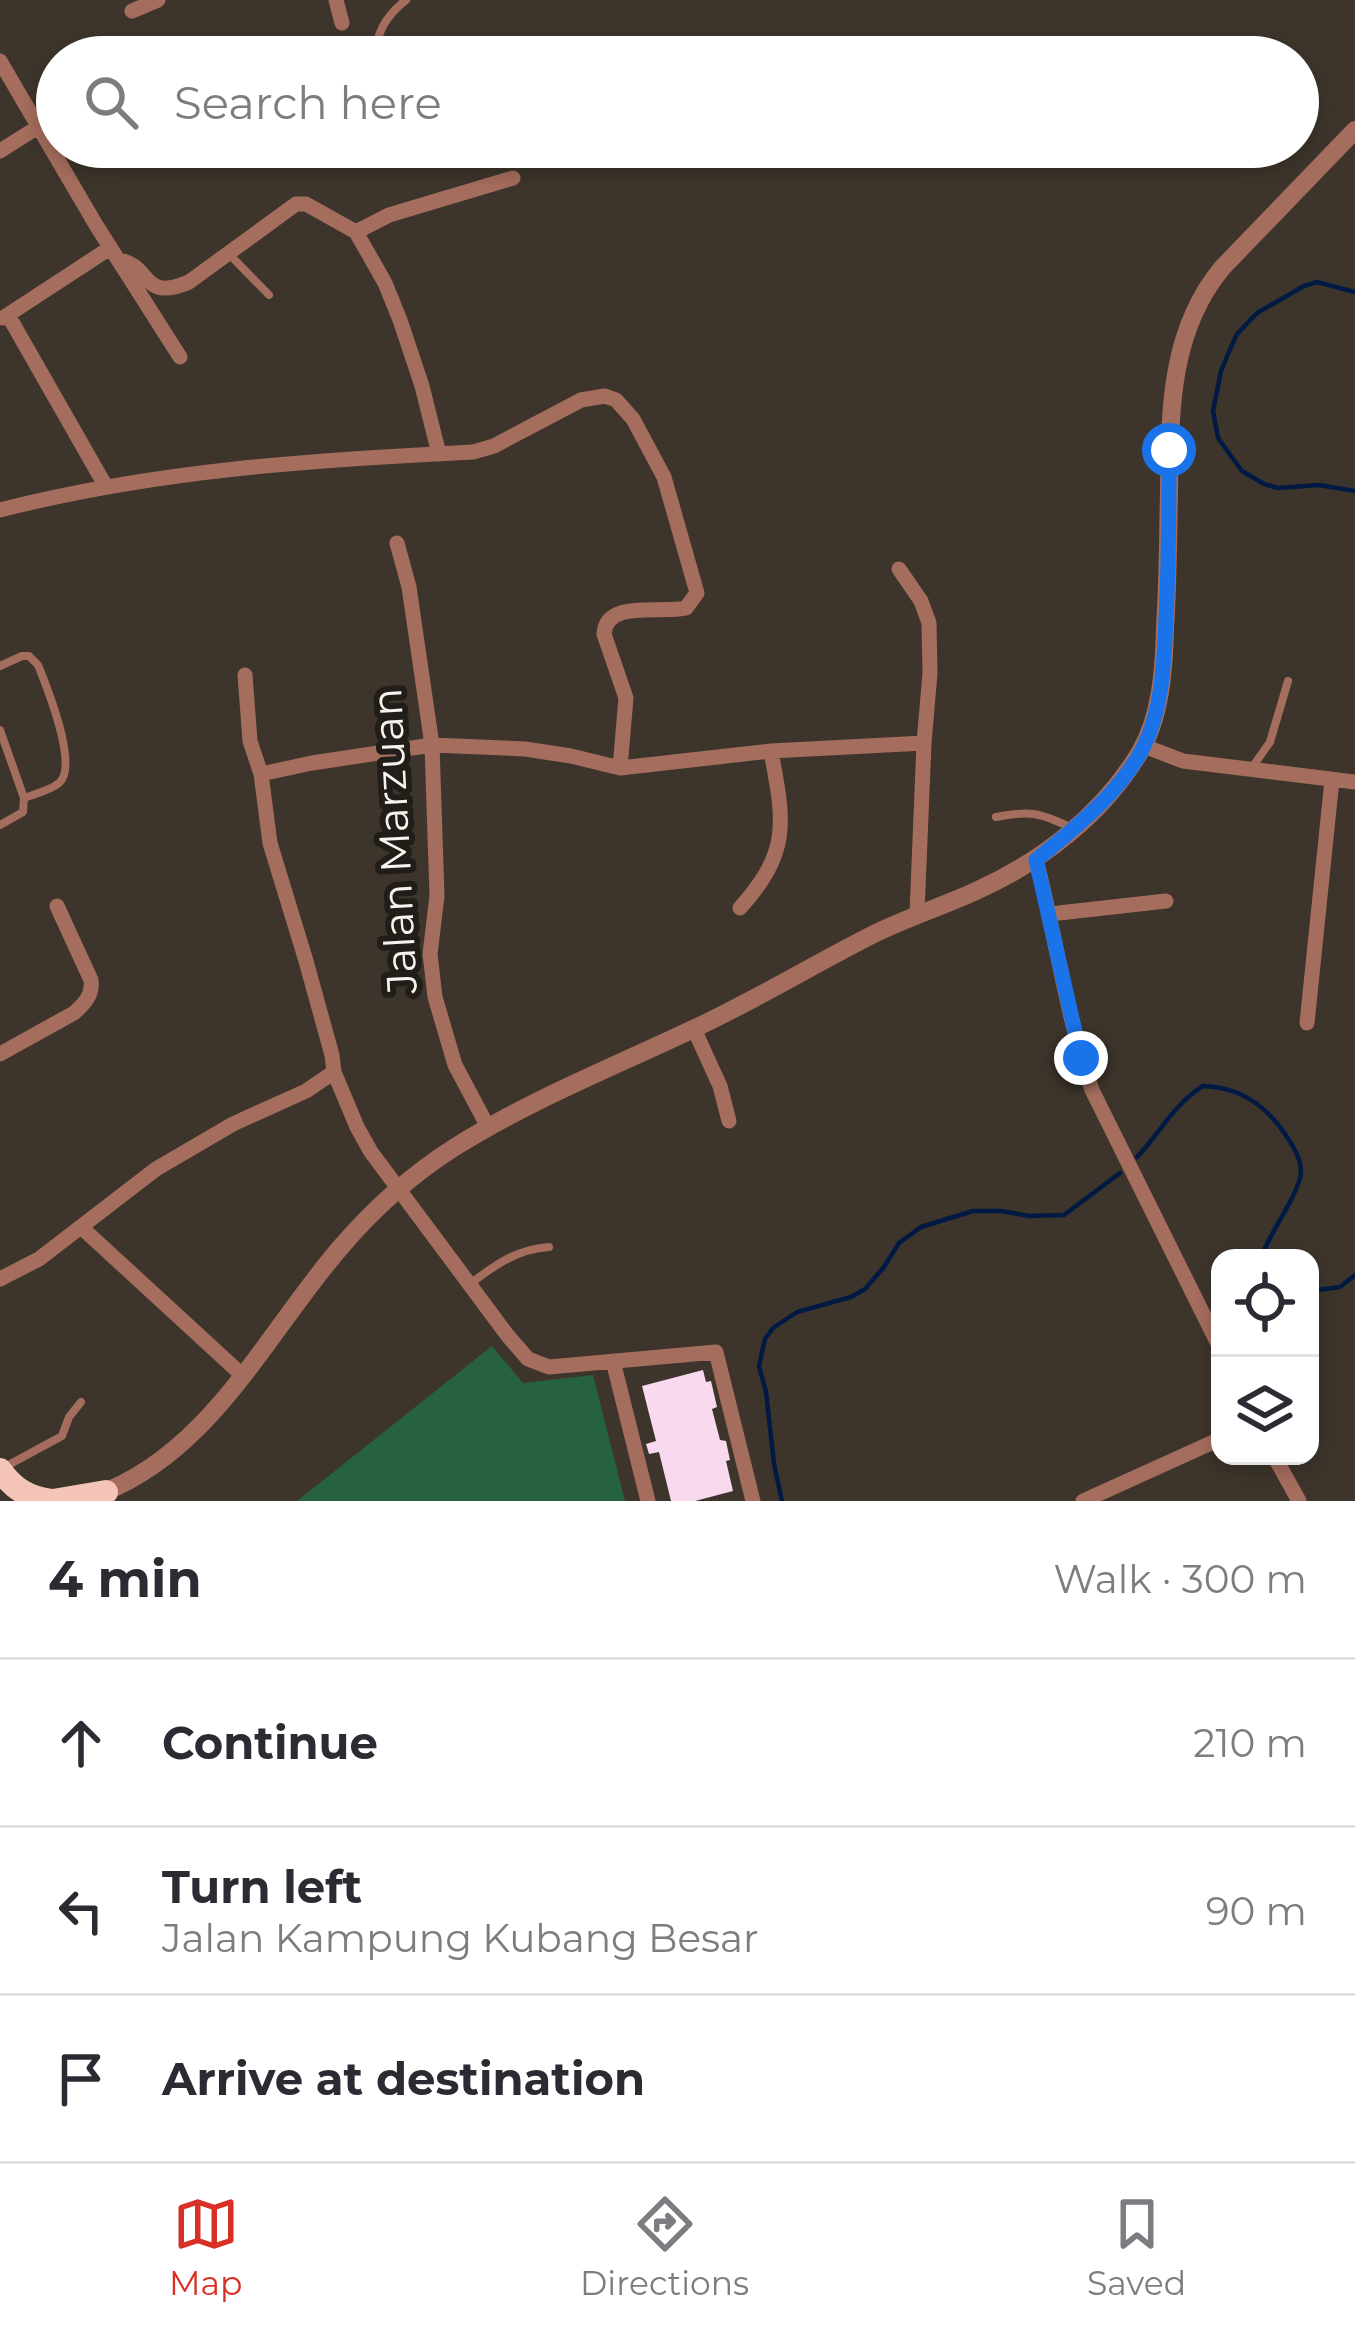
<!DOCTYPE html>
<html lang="en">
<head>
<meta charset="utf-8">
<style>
  body { margin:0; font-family:Montserrat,sans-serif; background:#f2f2f3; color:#2b2b33 }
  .controls { position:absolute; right:36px; bottom:36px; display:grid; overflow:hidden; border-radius:24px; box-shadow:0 6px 18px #0003 }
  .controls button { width:108px; height:108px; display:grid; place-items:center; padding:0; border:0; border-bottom:3px solid #e1e1e2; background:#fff; color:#2b2b33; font:60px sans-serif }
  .stop { position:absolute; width:36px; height:36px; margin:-27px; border:9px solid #1a73e8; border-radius:50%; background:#fff }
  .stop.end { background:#1a73e8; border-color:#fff; box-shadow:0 3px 12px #0008 }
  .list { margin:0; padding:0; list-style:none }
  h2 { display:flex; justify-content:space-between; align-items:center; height:156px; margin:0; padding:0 48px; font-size:51px }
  h2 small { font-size:39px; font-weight:400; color:#7c7c81 }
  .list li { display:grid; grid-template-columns:78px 1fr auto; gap:36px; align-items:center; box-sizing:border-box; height:168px; padding:0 48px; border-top:3px solid #e1e1e2 }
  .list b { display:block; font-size:45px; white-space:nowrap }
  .list p { margin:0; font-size:39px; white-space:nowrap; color:#7c7c81 }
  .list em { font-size:39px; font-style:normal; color:#7c7c81 }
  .icon { flex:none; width:66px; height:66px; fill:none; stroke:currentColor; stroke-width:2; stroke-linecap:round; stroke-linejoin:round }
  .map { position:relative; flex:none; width:1355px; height:1501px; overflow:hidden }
  .search { position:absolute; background:#fff; box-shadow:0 6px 18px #0003; left:36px; right:36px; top:36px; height:132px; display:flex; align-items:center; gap:30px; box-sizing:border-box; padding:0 42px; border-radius:66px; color:#7c7c81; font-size:45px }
  .sheet { height:660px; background:#fff }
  nav { display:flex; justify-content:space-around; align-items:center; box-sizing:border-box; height:168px; border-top:3px solid #e1e1e2; background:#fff; font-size:33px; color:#7c7c81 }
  nav a { display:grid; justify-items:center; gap:6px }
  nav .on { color:#d93025 }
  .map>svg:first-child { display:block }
</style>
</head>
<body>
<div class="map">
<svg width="1355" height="1501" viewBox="0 0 1355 1501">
  <rect width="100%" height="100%" fill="#3d352b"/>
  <path fill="#266142" d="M492,1346L523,1383L593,1375L625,1501H297Z"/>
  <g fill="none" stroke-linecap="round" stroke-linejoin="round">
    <path stroke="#001a44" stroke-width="4.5" d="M1355,292L1317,282L1304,286L1257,313L1237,334L1231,347L1221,371L1213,411L1218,438L1242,471L1264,484L1278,488L1319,485L1355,491
      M1137,1157C1159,1134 1175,1103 1203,1086C1241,1087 1267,1106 1287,1137C1294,1147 1301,1160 1301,1172C1300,1193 1269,1233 1261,1258
      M1310,1291L1340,1287L1355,1275
      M782,1501L774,1464L766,1392L759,1366L765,1339L773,1328L797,1312L851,1297L865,1289L884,1267L899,1243L921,1227L973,1211H1001L1029,1216L1064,1215L1120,1173"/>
  </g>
  <path fill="#f8d9ed" d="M703,1370L706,1382L711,1381L717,1407L712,1409L720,1440L726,1441L730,1460L726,1461L733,1491L695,1501H671L659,1452L649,1454L646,1444L656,1441L642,1386Z"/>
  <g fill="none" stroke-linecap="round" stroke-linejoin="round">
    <path stroke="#a56d5d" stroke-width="8" d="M376,57C375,33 388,14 406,0
      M230,255L269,295
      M0,666L22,656H29L38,665C47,687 79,767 59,783C51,790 35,794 24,798L0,730
      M1251,769L1270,742L1288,681
      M996,817C1030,810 1041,813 1072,828
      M0,825L23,812L24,798
      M470,1284C495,1265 517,1249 549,1247
      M1,1469L62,1436L69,1417L81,1402"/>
    <path stroke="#a56d5d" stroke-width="15" d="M336,0L342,23
      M132,11L158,0
      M0,61L96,225L180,357
      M0,151L38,127
      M356,232L389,215L513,178
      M118,260C152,264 140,303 189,282L296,204H306L356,232L385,283L400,320L422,386L439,454
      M8,315L105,485
      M3,318L110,248
      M0,510C157,470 312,460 473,452L494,446L581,400L605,396L616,400L633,419L664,477L697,593L686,608C661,614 606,599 604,634L626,698L620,768
      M397,543L409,587L432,745L437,896L430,954L435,997L455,1065L488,1127
      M899,569L921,601L929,623L930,673L924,743L917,913
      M245,675L250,741L261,774L270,843L306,961L332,1055L334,1072L357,1127L371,1152L508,1336L528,1359L549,1367L716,1352L753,1501
      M1144,746L1183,761L1355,782
      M261,774L312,763L432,745L525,749L571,756L620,768L771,751L924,743
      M1036,860C1056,936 1066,1015 1092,1090L1220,1348
      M740,908C791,851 784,822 771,751
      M1050,914L1166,901
      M1307,1023L1332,780
      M694,1029L720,1086L729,1121
      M0,1054L74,1013C85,1003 93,995 91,980L57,906
      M81,1227L242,1375
      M0,1279L39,1259L156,1169L233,1124L306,1091L334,1072
      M613,1361L648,1501
      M1274,1456L1299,1501
      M1083,1501L1220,1439"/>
    <path stroke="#a56d5d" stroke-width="18" d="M94,1496C209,1456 265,1335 340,1248C374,1208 411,1175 455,1147C530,1100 611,1068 691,1030C754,1001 814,964 876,933C909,917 943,906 976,891C1041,862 1103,814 1140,752C1161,716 1164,669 1165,628C1168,583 1168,538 1169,492C1170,413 1169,332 1222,268L1355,130"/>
    <path stroke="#f4c4b6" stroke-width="24" d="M0,1470C14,1489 28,1498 51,1501
      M53,1501L106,1492"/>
  </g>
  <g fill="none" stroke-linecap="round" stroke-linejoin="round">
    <path stroke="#1a73e8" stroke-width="15" d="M1081,1058L1036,860C1075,828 1121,792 1144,746C1163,707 1164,660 1166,618C1169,562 1169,506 1169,450"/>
  </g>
  <g text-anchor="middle" stroke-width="12" stroke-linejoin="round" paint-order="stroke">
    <g font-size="42" fill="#f8f4ed" stroke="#211d19">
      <text transform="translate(394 841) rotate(-93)" y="15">Jalan Marzuan</text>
    </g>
  </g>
</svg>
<div class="controls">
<button><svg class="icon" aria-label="locate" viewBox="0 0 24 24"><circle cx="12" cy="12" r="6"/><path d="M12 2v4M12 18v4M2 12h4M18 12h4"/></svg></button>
<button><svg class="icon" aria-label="layers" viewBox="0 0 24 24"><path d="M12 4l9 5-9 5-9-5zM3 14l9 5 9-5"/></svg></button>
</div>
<div class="stop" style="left:1169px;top:450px"></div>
<div class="stop end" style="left:1081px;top:1058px"></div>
<div class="search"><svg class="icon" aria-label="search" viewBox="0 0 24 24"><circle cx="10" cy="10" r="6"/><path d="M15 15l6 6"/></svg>Search here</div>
</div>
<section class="sheet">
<h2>4 min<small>Walk · 300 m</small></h2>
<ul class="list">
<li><svg class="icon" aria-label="ahead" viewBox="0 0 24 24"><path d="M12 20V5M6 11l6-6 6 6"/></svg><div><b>Continue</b></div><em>210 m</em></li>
<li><svg class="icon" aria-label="left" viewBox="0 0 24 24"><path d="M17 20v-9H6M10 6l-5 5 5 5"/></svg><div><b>Turn left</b><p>Jalan Kampung Kubang Besar</p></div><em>90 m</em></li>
<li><svg class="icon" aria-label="arrive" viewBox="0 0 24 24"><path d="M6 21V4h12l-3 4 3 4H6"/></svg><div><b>Arrive at destination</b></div></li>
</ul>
</section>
<nav>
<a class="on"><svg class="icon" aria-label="map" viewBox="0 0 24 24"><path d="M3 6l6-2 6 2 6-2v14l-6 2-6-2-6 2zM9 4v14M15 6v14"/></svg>Map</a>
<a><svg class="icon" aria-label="directions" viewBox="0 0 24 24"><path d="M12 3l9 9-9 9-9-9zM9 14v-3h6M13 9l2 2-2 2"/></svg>Directions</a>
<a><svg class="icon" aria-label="saved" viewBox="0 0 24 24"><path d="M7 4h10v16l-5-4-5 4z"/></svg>Saved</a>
</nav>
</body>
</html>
